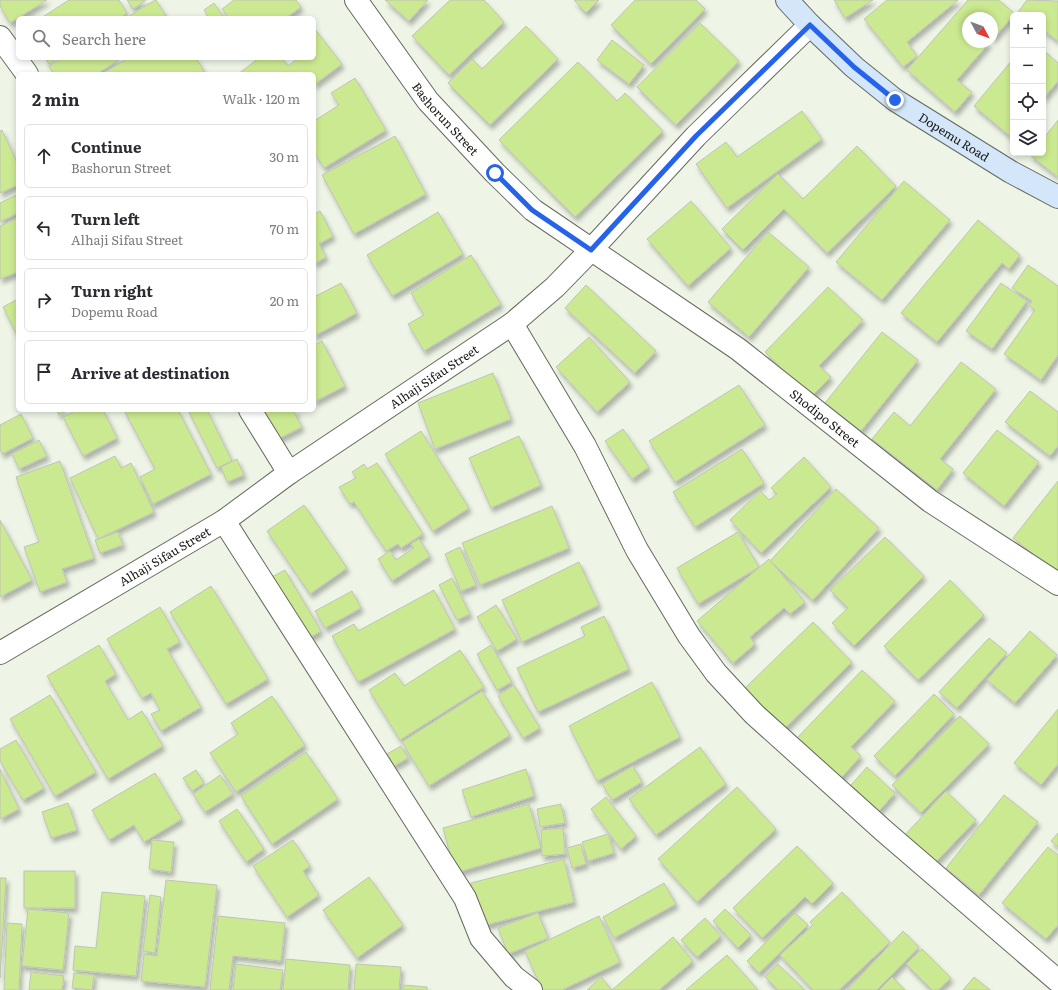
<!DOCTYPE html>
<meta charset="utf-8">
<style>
body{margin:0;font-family:Literata,serif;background:#f7f7f7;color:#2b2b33}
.controls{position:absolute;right:12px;top:12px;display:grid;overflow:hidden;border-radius:6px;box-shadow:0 2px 6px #0003}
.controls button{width:36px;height:36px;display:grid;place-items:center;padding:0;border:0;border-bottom:1px solid #e1e1e2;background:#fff;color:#2b2b33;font:20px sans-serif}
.compass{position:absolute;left:962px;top:12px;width:36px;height:36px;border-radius:50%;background:#fff;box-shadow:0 2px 6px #0003;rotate:131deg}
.stop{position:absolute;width:12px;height:12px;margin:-9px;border:3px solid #2563eb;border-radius:50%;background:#fff}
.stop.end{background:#2563eb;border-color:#fff;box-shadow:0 1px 4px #0008}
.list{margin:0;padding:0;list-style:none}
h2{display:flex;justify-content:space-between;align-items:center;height:52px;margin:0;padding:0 16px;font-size:17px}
h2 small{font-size:13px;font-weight:400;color:#7c7c81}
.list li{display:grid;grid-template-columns:26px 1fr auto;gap:12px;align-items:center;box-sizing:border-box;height:64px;margin:0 8px 8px;padding:0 8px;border:1px solid #e1e1e2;border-radius:6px}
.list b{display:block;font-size:15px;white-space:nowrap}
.list p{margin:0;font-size:13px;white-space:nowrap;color:#7c7c81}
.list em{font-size:13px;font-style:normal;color:#7c7c81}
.icon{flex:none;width:22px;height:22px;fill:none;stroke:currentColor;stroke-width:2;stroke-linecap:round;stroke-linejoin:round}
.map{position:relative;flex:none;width:1058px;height:990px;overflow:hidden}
.search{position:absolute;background:#fff;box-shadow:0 2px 6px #0003;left:16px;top:16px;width:300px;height:44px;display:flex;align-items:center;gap:10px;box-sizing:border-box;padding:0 14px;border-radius:6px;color:#7c7c81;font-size:15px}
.panel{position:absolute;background:#fff;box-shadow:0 2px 6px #0003;left:16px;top:72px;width:300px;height:340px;border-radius:6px}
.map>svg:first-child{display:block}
.building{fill:#cbe990;stroke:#bfc4b6;filter:url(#shadow)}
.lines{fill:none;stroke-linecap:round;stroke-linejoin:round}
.street-casing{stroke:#64695d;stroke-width:24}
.secondary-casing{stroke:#64695d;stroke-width:24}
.street{stroke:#fff;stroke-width:22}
.secondary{stroke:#d3e6fa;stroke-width:22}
.route{stroke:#2563eb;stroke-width:5}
.labels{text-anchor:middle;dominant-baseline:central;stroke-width:3;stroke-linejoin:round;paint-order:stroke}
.street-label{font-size:12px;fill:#171814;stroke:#eef4e6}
</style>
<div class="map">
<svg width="1058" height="990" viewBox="0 0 1058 990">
<defs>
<filter id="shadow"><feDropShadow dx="2.5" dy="4.5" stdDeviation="2" flood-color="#0004"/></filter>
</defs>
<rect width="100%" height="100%" fill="#eef4e6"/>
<g class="building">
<path d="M0,0H47L10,23L0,6Z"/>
<path d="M69,0H119L127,13L120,18H41Z"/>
<path d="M127,0H146L133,9Z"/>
<path d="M156,0L167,18H126L155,0Z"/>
<path d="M234,0H296L301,7L286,18H229L222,9Z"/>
<path d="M385,0H428L409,21Z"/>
<path d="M450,0H484L504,22L449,75L412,36Z"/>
<path d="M574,0H599L586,13Z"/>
<path d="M635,0H696L705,9L651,64L611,25Z"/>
<path d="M834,0H873L845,18Z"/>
<path d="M887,0H958L907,42L917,56L903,67L864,19Z"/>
<path d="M968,0H999L1015,14L992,40V18H968V42H990L957,80L972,92L955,112L907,70Z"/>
<path d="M1027,0L1058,1V41L1043,30V15H1023L1018,12Z"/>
<path d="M214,3L224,18H209L204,10Z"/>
<path d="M700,23L739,61L676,125L637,87Z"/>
<path d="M526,26L558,59L490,125L448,83L472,59L482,69Z"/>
<path d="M314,28L342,64L314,85V74H238L259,58H282L288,66L298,58H314Z"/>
<path d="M612,40L644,65L629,84L597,60Z"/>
<path d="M1043,50L1058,63V81L1043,99Z"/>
<path d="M45,58H58L49,64Z"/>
<path d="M62,58H122L97,74H54L49,66Z"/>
<path d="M128,58H196L204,71L199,74H102Z"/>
<path d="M1013,59V135L1011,137L974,106Z"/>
<path d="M578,62L617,101L625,93L663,131L575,217L499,140Z"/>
<path d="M355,78L386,130L324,168L314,152V121L339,105L331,93Z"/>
<path d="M802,111L822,139L727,208L696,164L726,142L737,157Z"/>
<path d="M1058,120V177L1030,155L1032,153H1043V139Z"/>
<path d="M2,130L18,165V185L0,193V131Z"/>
<path d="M395,136L426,194L354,234L322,175Z"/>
<path d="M857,146L896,186L827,253L784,209L743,250L722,229L778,174L803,199Z"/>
<path d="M904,181L950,220L882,300L836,262Z"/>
<path d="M16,195L18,213L0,222V203Z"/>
<path d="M691,201L731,248L688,286L647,239Z"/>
<path d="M320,211L333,236L319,244L326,257L314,264V214Z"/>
<path d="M438,212L463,254L392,296L367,255Z"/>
<path d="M18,218V272L0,279V226Z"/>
<path d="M978,220L1020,255L1009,269L1002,263L937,342L901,313Z"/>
<path d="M768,232L809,267L749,337L708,302Z"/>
<path d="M471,255L501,304L424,351L408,324L424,315L411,293Z"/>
<path d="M1028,265L1058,286V355L1041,380L1004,354L1035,310L1029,305L1032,301L1012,288Z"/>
<path d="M341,283L357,313L314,336V297Z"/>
<path d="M1001,283L1027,301L992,349L966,331Z"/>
<path d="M586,285L656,351L635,373L565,308Z"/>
<path d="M828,287L863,320L819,366L831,377L811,397L765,352Z"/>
<path d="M18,299V337L3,307Z"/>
<path d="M882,332L918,360L861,431L825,403Z"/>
<path d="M589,337L630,382L597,412L556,367Z"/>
<path d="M322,341L345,386L314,402V345Z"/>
<path d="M961,362L996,389L940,459L953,469L937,490L872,439L894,412L910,426Z"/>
<path d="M493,373L511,419L435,449L418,403Z"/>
<path d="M739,385L765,425L675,482L649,441Z"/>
<path d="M1030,391L1058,412V446L1050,456L1005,422Z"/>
<path d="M57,410H69L59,415Z"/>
<path d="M77,410H103L117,438L83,456L63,417Z"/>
<path d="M124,410H178L211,474L153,504L140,477L155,469Z"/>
<path d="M188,410H207L232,461L217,468Z"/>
<path d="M263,410H299L294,412L302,427L278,439Z"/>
<path d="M21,414L33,438L2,454L0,449V425Z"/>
<path d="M623,429L649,467L632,479L605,441Z"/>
<path d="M997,430L1039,462L1004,506L963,473Z"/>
<path d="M421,431L469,508L433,531L385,454Z"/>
<path d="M519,436L541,485L491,508L469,458Z"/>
<path d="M39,440L47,456L19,469L12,454Z"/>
<path d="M742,449L764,483L695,527L673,492Z"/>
<path d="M115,456L121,468L131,463L154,512L98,539L70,478Z"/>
<path d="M804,457L831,487L761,553L730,520L760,491L769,500L777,494L771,488Z"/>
<path d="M237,459L244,475L227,482L221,467Z"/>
<path d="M60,461L94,558L62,569L67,582L40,592L24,547L39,542L16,477Z"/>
<path d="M377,463L423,534L401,548L398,544L386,551L354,502L350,504L339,487L356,478L352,472L364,464L367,469Z"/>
<path d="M1058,481V574L1013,538Z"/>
<path d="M836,489L879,528L813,600L770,561Z"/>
<path d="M304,505L347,568L310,594L267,531Z"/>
<path d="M552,506L569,548L480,585L462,543Z"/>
<path d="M0,520L32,580L0,597Z"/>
<path d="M118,532L123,545L100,553L95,540Z"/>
<path d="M738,532L759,567L698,604L677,568Z"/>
<path d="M885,537L924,576L854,646L832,623L848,608L830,590Z"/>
<path d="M419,539L430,556L392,581L378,559L390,551L396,560L414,548L411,544Z"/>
<path d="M460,547L476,585L461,591L445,554Z"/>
<path d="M769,559L805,602L790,614L784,608L750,637L755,644L733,663L697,621Z"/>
<path d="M579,562L599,605L522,642L502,600Z"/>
<path d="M285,570L321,631L306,640L270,578Z"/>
<path d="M452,578L470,614L457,620L439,585Z"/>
<path d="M950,580L984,615L918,680L884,646Z"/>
<path d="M211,586L268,679L226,704L170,612Z"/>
<path d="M434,590L455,629L358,682L332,636L354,624L358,631Z"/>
<path d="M352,591L361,608L325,628L315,611Z"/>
<path d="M496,605L517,639L497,651L477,617Z"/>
<path d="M160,607L180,642L167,649L201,707L161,731L151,714L160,710L151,693L142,698L107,639Z"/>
<path d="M604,616L629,669L538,712L517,668L585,636L581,627Z"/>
<path d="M813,622L852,662L784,729L744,689Z"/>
<path d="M1030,631L1057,655L1015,703L987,680Z"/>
<path d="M989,638L1007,653L957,708L939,692Z"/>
<path d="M99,645L116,674L105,681L128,720L142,711L163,746L108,779L47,676Z"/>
<path d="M491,645L512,682L497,690L477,654Z"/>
<path d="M460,650L484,687L400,740L369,690L395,673L404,686Z"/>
<path d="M862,670L895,701L851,747L861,756L840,779L797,738Z"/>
<path d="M652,682L680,737L597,781L569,726Z"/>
<path d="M514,685L540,728L523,738L498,696Z"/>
<path d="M482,691L510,735L429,786L402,742Z"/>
<path d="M934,694L954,714L895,776L874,756Z"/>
<path d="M50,695L96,772L55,796L10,719Z"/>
<path d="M272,696L305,745L236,792L210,753L238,734L231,723Z"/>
<path d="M1058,709V764L1041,785L1014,763Z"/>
<path d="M960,716L989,744L921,813L892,785Z"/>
<path d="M16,740L44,788L23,800L0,761V749Z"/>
<path d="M401,746L408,758L394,766L387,754Z"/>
<path d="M700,747L726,784L656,835L629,799Z"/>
<path d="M306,752L338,799L272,844L241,796Z"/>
<path d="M633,766L642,782L612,800L602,784Z"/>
<path d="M867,767L895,793L879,811L851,785Z"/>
<path d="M0,769L19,809L0,819Z"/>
<path d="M526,769L534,796L471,817L462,790Z"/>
<path d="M196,770L204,783L192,791L183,778Z"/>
<path d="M155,773L182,819L144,842L134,825L109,840L92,810Z"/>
<path d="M220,775L233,794L205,812L193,794Z"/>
<path d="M737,787L776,829L697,902L658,859Z"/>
<path d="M946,791L976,820L932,866L902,838Z"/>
<path d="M1004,795L1038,822L979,895L946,868Z"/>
<path d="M606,797L636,836L621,849L591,809Z"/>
<path d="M68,803L77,830L51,838L42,812Z"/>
<path d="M529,804L541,848L455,873L443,828Z"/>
<path d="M561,804L565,823L540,827L537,809Z"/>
<path d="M237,809L264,849L246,862L219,821Z"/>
<path d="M563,828L565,854L542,856L541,830Z"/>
<path d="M1058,833V847L1051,841Z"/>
<path d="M608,834L614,853L588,861L582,842Z"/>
<path d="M152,840L174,842L171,872L149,869Z"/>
<path d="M293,840L310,866L303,871L319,895L287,917L253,866Z"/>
<path d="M581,844L586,864L572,868L567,848Z"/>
<path d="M797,846L833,883L812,904L805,897L762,938L733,908Z"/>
<path d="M1048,847L1058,855V925L1046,939L1002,903Z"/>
<path d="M564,859L574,902L482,926L471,883Z"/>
<rect x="24" y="871" width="51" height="37"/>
<path d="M369,877L403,925L357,958L323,910Z"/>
<path d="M0,878H6L0,978Z"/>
<path d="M166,880L217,885L205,987L141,981L144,954L157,956Z"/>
<path d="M664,883L676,904L614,938L603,917Z"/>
<path d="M102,892L145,896L136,976L73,970L75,946L96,948Z"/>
<path d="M842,892L890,942L839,990H813L780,955L813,925L810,922Z"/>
<path d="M150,895L161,897L155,953L143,951Z"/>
<path d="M28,909L69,913L63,970L22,966Z"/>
<path d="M725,909L751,935L738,948L713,921Z"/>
<path d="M538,913L548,938L508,954L498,928Z"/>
<path d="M795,913L808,925L759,973L747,961Z"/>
<path d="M218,916L285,923L281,961L233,956L229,990H210Z"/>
<path d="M599,916L620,962L562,990H542L525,951Z"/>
<path d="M705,918L721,936L697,957L681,940Z"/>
<path d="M7,923L22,924L19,990H4Z"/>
<path d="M903,931L919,947L877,990H847Z"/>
<path d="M673,937L693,961L659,990H587L601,977L612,990Z"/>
<path d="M922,949L951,978L938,990H932L906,964Z"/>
<path d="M727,955L758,990H686Z"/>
<path d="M286,959L350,965L348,990H283Z"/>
<path d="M236,964L283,970L280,990H233Z"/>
<path d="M356,964L401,967L399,990H354Z"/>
<path d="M778,964L805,990H778L765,977Z"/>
<path d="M31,972L64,976L62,990H29Z"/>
<path d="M74,973L94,975L92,990L72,988Z"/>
<path d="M892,977L905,990H879Z"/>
<path d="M974,977L990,990H963Z"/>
<path d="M403,985L427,987V990H403Z"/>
</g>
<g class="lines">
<g class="street-casing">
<g id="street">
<path id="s1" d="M356,0L428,101L495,173L533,210L738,349L930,501L1058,584"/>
<path d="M0,37L27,74"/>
<path d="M512,324L585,446L637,550L689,636L716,673L754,714L884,831L1058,981"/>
<path d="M250,410L289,473"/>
<path d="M224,521L465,898L481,938L514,977L531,990"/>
<path id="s2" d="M0,653L224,521L289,473L512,324L555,287L591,250L696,136L810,25"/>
</g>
</g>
<g class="secondary-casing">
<g id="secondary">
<path id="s3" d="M787,0L810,25L854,67L895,100L1011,172L1058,197"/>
</g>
</g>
<use href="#street" class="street"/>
<use href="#secondary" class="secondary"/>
</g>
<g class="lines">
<path class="route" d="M495,173L532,210L591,250L696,136L810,25L854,67L895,100"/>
</g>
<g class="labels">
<g class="street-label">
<text stroke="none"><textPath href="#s1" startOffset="149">Bashorun Street</textPath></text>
<text stroke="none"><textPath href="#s3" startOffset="217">Dopemu Road</textPath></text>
<text stroke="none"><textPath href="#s2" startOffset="515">Alhaji Sifau Street</textPath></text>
<text stroke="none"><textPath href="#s1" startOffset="634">Shodipo Street</textPath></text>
<text stroke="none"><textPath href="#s2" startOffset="191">Alhaji Sifau Street</textPath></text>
</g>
</g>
</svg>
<div class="controls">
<button>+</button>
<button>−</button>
<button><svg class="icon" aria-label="locate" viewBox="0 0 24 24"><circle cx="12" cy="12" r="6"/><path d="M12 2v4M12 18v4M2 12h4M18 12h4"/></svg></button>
<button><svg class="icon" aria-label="layers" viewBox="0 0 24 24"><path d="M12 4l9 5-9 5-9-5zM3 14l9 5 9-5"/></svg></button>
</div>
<svg class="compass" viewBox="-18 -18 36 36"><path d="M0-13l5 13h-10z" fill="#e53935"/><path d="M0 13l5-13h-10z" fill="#7c7c81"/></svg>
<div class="stop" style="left:495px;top:173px"></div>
<div class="stop end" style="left:895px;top:100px"></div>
<div class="search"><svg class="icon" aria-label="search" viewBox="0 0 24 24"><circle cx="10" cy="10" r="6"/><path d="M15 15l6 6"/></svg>Search here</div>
<section class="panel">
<h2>2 min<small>Walk · 120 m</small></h2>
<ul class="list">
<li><svg class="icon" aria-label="ahead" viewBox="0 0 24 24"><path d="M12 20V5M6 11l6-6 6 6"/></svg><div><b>Continue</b><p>Bashorun Street</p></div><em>30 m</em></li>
<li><svg class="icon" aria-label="left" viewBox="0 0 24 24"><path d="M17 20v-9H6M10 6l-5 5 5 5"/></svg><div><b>Turn left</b><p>Alhaji Sifau Street</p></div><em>70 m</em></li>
<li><svg class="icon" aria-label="right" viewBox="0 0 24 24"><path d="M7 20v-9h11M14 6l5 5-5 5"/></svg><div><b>Turn right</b><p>Dopemu Road</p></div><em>20 m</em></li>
<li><svg class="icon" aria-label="arrive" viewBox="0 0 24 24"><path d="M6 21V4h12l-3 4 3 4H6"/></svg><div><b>Arrive at destination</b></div></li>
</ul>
</section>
</div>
